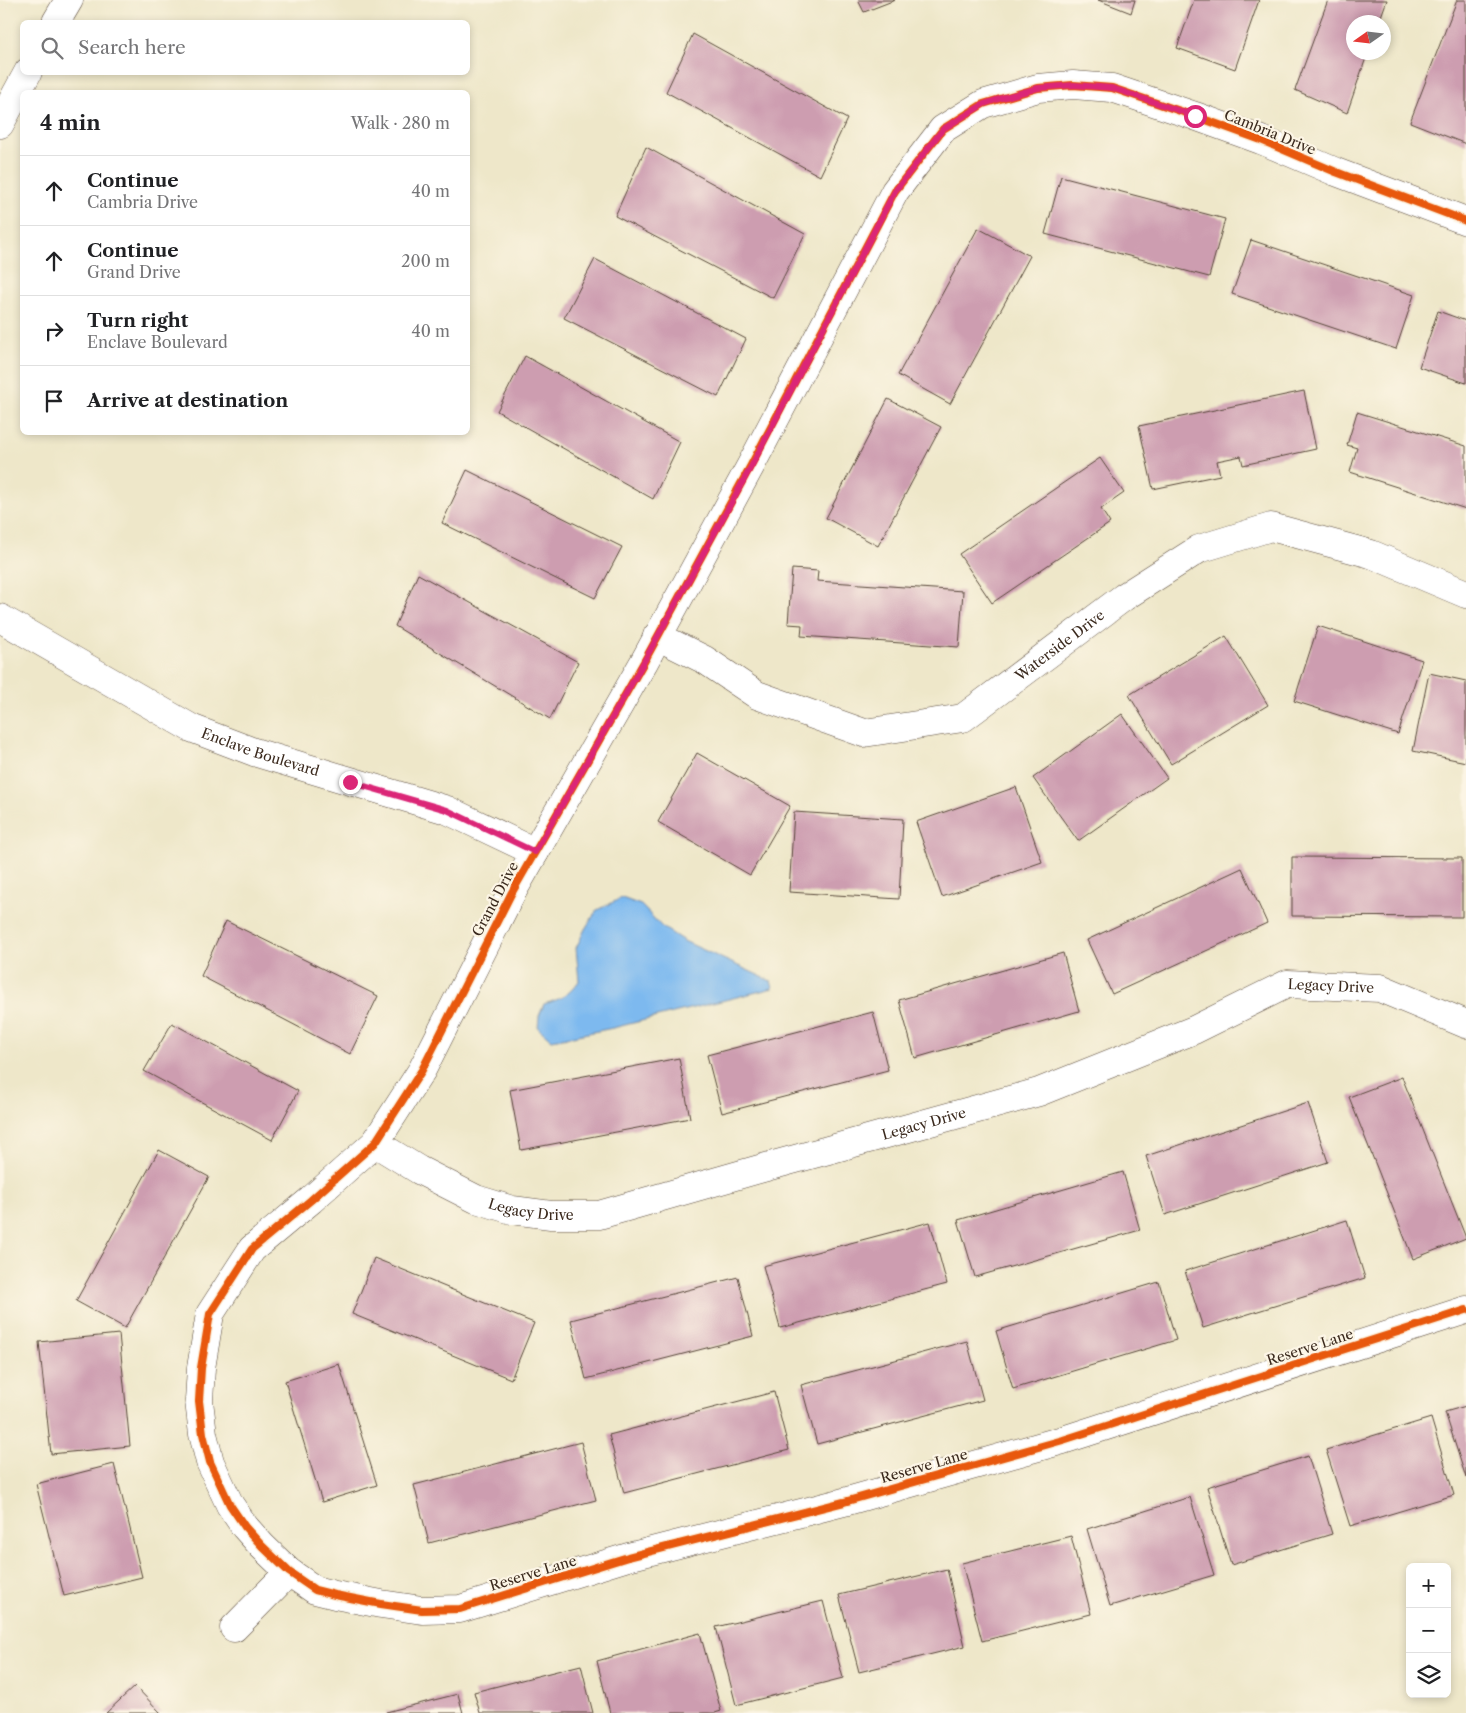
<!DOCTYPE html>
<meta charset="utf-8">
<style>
body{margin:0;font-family:"Libre Caslon Text",serif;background:#f2f2f2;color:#202124}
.controls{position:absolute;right:15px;bottom:15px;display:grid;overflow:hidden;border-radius:8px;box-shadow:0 2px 8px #0003}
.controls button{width:45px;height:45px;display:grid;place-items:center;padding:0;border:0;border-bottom:1px solid #e0e0e0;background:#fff;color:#202124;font:25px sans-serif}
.compass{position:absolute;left:1346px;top:15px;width:45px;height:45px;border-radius:50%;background:#fff;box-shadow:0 2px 8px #0003;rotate:256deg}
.stop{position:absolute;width:15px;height:15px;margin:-11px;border:4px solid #db2777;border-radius:50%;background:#fff}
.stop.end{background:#db2777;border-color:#fff;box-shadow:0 1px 5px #0008}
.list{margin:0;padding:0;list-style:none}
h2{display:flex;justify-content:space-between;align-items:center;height:65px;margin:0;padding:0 20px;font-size:21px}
h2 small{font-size:16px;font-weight:400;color:#757577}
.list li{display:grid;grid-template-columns:32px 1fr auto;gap:15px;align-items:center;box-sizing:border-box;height:70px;padding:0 20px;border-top:1px solid #e0e0e0}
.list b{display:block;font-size:19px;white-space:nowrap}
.list p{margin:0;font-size:16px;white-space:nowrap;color:#757577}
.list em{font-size:16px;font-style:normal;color:#757577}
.icon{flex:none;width:28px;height:28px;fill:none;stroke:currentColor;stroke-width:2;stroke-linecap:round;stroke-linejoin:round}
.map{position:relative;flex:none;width:1466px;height:1713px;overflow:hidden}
.search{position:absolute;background:#fff;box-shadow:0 2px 8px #0003;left:20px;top:20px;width:450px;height:55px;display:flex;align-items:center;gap:12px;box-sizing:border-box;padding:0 18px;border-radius:8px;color:#757577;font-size:19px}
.panel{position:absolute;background:#fff;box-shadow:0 2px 8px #0003;left:20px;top:90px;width:450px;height:345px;border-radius:8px}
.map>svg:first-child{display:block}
.water{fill:#7db9ef;stroke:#5c7286}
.building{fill:#cd9db0}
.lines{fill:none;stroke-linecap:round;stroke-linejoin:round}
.minor-casing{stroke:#564638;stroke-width:29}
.minor{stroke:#fff;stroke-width:28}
.cycleway-casing{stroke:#fcf5e5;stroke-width:11}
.cycleway{stroke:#e8590c;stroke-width:8}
.route{stroke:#db2777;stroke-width:6}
.labels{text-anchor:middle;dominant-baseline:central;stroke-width:4.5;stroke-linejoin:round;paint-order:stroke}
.street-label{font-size:14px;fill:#3b2a1e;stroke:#fcf5e5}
</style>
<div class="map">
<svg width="1466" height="1713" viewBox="0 0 1466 1713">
<rect width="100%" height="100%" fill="#fcf5e5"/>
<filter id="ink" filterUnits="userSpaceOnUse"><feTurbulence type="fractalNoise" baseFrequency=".02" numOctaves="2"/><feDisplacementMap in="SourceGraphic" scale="10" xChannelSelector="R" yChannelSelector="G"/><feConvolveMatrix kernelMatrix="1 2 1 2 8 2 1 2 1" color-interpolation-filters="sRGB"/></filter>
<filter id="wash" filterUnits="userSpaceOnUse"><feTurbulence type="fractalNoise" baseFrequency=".0096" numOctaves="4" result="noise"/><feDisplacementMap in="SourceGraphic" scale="20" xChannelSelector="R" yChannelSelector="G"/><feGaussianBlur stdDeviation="1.12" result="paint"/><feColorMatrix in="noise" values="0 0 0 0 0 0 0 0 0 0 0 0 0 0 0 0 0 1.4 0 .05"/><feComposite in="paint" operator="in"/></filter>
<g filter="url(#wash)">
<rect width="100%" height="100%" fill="#eee7c9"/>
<path class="water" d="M622,898L641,905L662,927L684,941L771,981L773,988L613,1028L552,1040L538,1028L539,1016L544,1004C561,999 569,995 579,981L576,948L585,929L597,910Z"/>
<g id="blocks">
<g class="building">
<path d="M858,0H895L864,12Z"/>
<path d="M1098,0H1135L1131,13Z"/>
<path d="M1194,0H1259L1235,69L1177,48Z"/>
<path d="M1328,0H1387L1379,22H1354V52H1368L1347,113L1295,90Z"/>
<path d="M1457,0H1466V144L1410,122Z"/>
<path d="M693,34L847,119L820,176L666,92Z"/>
<path d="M646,147L805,234L773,298L615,216Z"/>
<path d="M1061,176L1225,219L1209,277L1045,234Z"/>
<path d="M978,228L1030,256L950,404L898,375Z"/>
<path d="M1251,240L1414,295L1396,349L1232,294Z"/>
<path d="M595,259L746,339L718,397L564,318Z"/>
<path d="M1438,311L1466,321V383L1419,367Z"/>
<path d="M525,356L680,442L653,499L497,411Z"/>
<path d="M1304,391L1316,449L1243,465L1241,456L1217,461L1220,475L1153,489L1139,426Z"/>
<path d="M888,399L941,427L878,546L826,518Z"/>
<path d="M1357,412L1466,446V509L1350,472L1357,448L1347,445Z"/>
<path d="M1100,458L1124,493L1101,509L1110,523L992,603L959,554Z"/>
<path d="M467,470L622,547L595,598L442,523Z"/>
<path d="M792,569L818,571L817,581L963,591L959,647L801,636L802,625L788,624Z"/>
<path d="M418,574L578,662L550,719L395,626Z"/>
<path d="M1318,626L1422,660L1398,734L1294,701Z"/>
<path d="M1226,636L1268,705L1171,764L1129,695Z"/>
<path d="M1429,673L1466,681V762L1413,751Z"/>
<path d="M1122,714L1167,778L1078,841L1033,778Z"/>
<path d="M697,753L790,806L750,875L658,822Z"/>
<path d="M1016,787L1042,862L942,897L916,822Z"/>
<path d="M794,812L903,819L899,899L789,892Z"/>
<path d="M1292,857L1462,858V917L1292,916Z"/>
<path d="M1242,868L1267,923L1112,994L1087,940Z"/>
<path d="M226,921L378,996L350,1054L201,976Z"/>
<path d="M1063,953L1079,1011L915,1058L899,1000Z"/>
<path d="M873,1012L888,1070L722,1113L707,1055Z"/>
<path d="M172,1023L298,1091L272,1140L144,1071Z"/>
<path d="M679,1058L690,1118L521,1150L510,1090Z"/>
<path d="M1402,1077L1466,1238L1413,1259L1349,1097Z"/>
<path d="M1308,1103L1328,1162L1165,1215L1146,1156Z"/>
<path d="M159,1150L209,1177L125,1328L76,1301Z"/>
<path d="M1123,1172L1140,1230L975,1277L958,1220Z"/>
<path d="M1347,1220L1365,1278L1203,1328L1185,1271Z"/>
<path d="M930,1222L947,1284L780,1328L763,1266Z"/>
<path d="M374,1258L534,1323L511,1379L352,1314Z"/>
<path d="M738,1277L753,1336L586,1379L571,1320Z"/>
<path d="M1159,1282L1176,1340L1013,1389L996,1331Z"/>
<path d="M119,1334L130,1446L51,1454L39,1342Z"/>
<path d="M967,1341L983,1400L817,1444L801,1385Z"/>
<path d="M339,1364L377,1485L322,1502L285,1381Z"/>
<path d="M774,1392L789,1450L624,1493L609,1435Z"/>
<path d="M1466,1406V1478L1445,1412Z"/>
<path d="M1431,1418L1454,1495L1350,1526L1326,1450Z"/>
<path d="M581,1442L596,1500L429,1543L414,1485Z"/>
<path d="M1308,1456L1332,1534L1231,1565L1207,1487Z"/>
<path d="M114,1464L142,1577L64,1596L36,1484Z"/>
<path d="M1190,1497L1214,1575L1110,1606L1087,1529Z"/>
<path d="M1071,1536L1091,1614L982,1641L962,1563Z"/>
<path d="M947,1569L965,1646L859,1672L839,1595Z"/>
<path d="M823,1601L843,1678L736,1705L716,1627Z"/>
<path d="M700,1633L721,1711L715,1713H610L597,1661Z"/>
<path d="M581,1665L593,1713H480L474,1692Z"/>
<path d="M135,1686L161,1713H106Z"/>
<path d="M458,1694L463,1713H386V1712Z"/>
</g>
</g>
</g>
<g filter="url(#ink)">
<use href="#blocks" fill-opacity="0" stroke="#564638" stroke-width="1"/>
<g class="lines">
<g class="minor-casing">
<g id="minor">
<path d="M56,22L69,0"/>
<path d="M0,124L28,72"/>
<path d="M1466,221L1336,172L1261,140L1195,116L1112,88L1073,85L1038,88L983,104L943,129L895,191L751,465L644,662L511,894L422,1070L375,1143L311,1200L252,1249L210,1314L201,1368L199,1401L203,1434L210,1462L230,1505L245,1527L262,1546L289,1572L315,1590L335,1595L381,1604L422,1610L460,1609L628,1557L844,1502L1063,1440L1466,1310"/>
<path id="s1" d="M0,618L191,728L254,752L447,810L535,852"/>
<path id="s2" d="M657,636L705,660L757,695L864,733L963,718L1124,597L1199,549L1271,527L1371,554L1466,594"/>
<path id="s3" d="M375,1143L419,1170L476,1199L512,1210L551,1215H599L770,1166L1039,1092L1194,1030L1287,984L1380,988L1466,1024"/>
<path d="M234,1628L289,1572"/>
</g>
</g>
<use href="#minor" class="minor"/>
<g class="cycleway-casing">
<path id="cycleway" d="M1466,221L1336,172L1261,140L1195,116L1112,88L1073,85L1038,88L983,104L943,129L895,191L751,465L644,662L511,894L422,1070L375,1143L311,1200L252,1249L210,1314L201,1368L199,1401L203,1434L210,1462L230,1505L245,1527L262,1546L289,1572L315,1590L335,1595L381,1604L422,1610L460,1609L628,1557L844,1502L1063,1440L1466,1310"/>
</g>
<use href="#cycleway" class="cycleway"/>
</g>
</g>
<g class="lines" filter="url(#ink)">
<path class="route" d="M350,782L447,810L535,852L636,676L752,465L895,191L943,129L984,104L1002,98L1038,88L1074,85L1112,88L1195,116"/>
</g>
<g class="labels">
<g class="street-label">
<text transform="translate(1270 132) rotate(22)">Cambria Drive</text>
<text stroke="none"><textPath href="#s2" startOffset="451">Waterside Drive</textPath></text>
<text stroke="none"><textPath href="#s1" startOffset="294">Enclave Boulevard</textPath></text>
<text transform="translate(495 899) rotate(-62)">Grand Drive</text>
<text stroke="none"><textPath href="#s3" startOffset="1012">Legacy Drive</textPath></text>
<text stroke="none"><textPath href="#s3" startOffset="578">Legacy Drive</textPath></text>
<text stroke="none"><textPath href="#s3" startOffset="172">Legacy Drive</textPath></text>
<text transform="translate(1310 1347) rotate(-18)">Reserve Lane</text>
<text transform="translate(924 1466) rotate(-16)">Reserve Lane</text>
<text transform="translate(533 1573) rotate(-17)">Reserve Lane</text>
</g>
</g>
</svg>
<div class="controls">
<button>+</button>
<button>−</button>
<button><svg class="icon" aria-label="layers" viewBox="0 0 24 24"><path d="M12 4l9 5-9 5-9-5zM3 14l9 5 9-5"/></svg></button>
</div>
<svg class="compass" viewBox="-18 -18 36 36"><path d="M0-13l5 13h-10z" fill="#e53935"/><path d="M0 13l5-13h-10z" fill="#757577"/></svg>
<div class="stop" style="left:1195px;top:116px"></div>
<div class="stop end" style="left:350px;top:782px"></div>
<div class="search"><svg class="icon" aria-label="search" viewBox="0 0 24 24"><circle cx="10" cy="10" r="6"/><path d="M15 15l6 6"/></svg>Search here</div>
<section class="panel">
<h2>4 min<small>Walk · 280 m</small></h2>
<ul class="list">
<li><svg class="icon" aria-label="ahead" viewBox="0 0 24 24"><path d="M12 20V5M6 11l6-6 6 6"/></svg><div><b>Continue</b><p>Cambria Drive</p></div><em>40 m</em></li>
<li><svg class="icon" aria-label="ahead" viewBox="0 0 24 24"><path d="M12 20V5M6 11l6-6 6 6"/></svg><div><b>Continue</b><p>Grand Drive</p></div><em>200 m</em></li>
<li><svg class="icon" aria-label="right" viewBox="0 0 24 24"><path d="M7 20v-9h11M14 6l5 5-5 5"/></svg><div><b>Turn right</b><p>Enclave Boulevard</p></div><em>40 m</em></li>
<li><svg class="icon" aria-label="arrive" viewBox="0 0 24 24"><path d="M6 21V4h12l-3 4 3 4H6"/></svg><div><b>Arrive at destination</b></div></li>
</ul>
</section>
</div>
